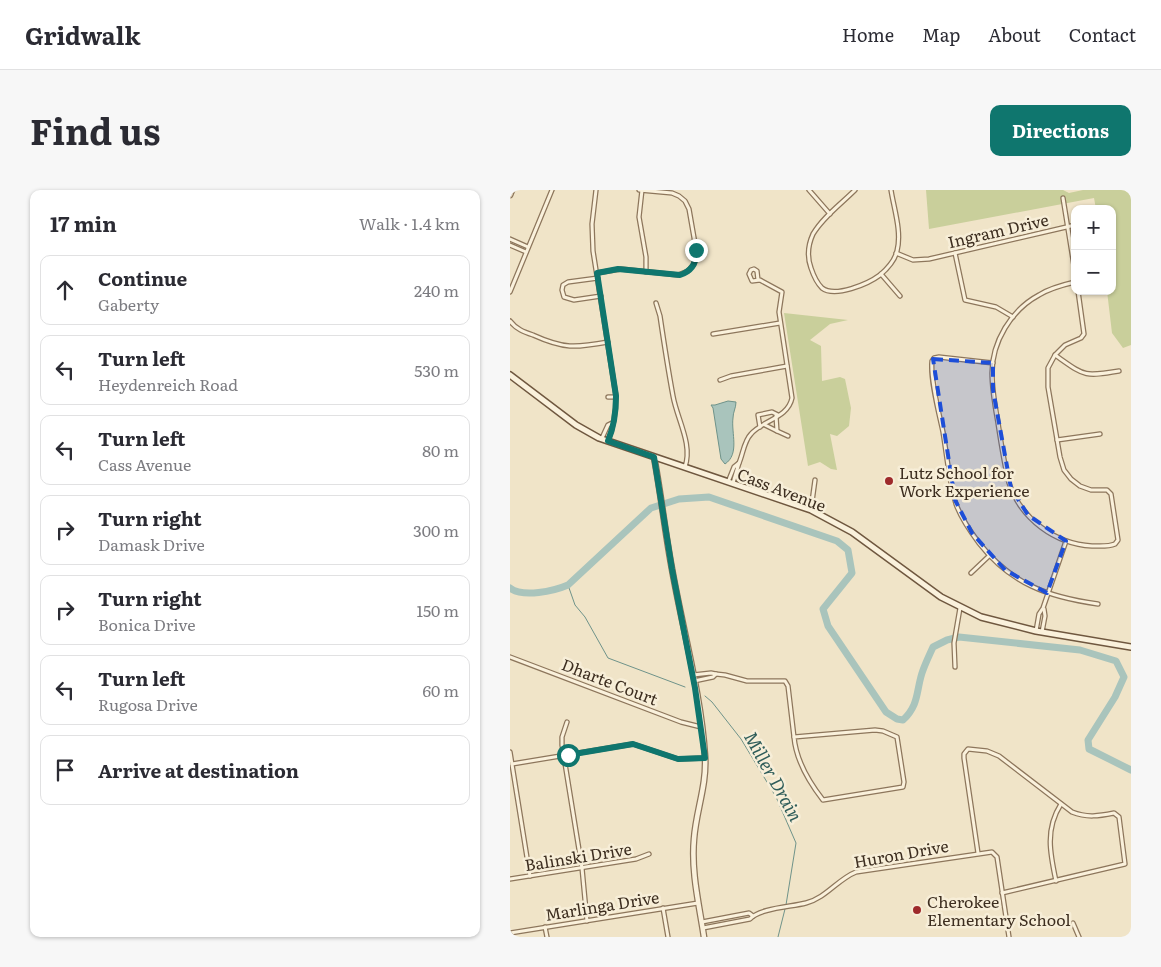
<!DOCTYPE html>
<meta charset="utf-8">
<style>
body{margin:0;font-family:Literata,serif;background:#f7f7f7;color:#2b2b33}
.controls{position:absolute;right:15px;top:15px;display:grid;overflow:hidden;border-radius:10px;box-shadow:0 1px 4px #0004}
.controls button{width:45px;height:45px;display:grid;place-items:center;padding:0;border:0;border-bottom:1px solid #e1e1e2;background:#fff;color:#2b2b33;font:25px sans-serif}
.stop{position:absolute;width:15px;height:15px;margin:-11px;border:4px solid #0f766e;border-radius:50%;background:#fff}
.stop.end{background:#0f766e;border-color:#fff;box-shadow:0 1px 5px #0008}
.list{margin:0;padding:0;list-style:none}
h2{display:flex;justify-content:space-between;align-items:center;height:65px;margin:0;padding:0 20px;font-size:21px}
h2 small{font-size:16px;font-weight:400;color:#7c7c81}
.list li{display:grid;grid-template-columns:32px 1fr auto;gap:15px;align-items:center;box-sizing:border-box;height:70px;margin:0 10px 10px;padding:0 10px;border:1px solid #e1e1e2;border-radius:10px}
.list b{display:block;font-size:19px;white-space:nowrap}
.list p{margin:0;font-size:16px;white-space:nowrap;color:#7c7c81}
.list em{font-size:16px;font-style:normal;color:#7c7c81}
.icon{flex:none;width:28px;height:28px;fill:none;stroke:currentColor;stroke-width:2;stroke-linecap:round;stroke-linejoin:round}
.map{position:relative;flex:none;width:621px;height:747px;overflow:hidden;border-radius:10px}
header{display:flex;align-items:center;gap:30px;box-sizing:border-box;height:70px;padding:0 25px;background:#fff;border-bottom:1px solid #e1e1e2}
header strong{font-size:24px}
nav{display:flex;gap:28px;margin-inline-start:auto;font-size:18px}
.intro{display:flex;align-items:center;justify-content:space-between;box-sizing:border-box;height:120px;padding:0 30px}
h1{margin:0;font-size:35px}
.button{padding:12px 22px;border-radius:10px;background:#0f766e;color:#fff;font-size:18px;font-weight:700}
main{display:flex;gap:30px;padding:0 30px}
aside{flex:1;background:#fff;border-radius:10px;box-shadow:0 1px 4px #0004}
.map>svg:first-child{display:block}
.green{fill:#c9cf9b}
.water{fill:#a9c4bc;stroke:#6f938a}
.lines{fill:none;stroke-linecap:round;stroke-linejoin:round}
.stream{stroke:#6f938a;stroke-width:1}
.river{stroke:#a9c4bc;stroke-width:7}
.minor-casing{stroke:#8d765c;stroke-width:5.5}
.tertiary-casing{stroke:#8d765c;stroke-width:7}
.secondary-casing{stroke:#6f573f;stroke-width:8}
.minor{stroke:#faf1dc;stroke-width:3}
.tertiary{stroke:#faf1dc;stroke-width:4.5}
.secondary{stroke:#faf1dc;stroke-width:5}
.route{stroke:#0f766e;stroke-width:6}
.marked{fill:#1d4ed8;fill-opacity:0.2;stroke:#1d4ed8;stroke-width:4;stroke-dasharray:10 6;stroke-linejoin:round}
.poi-dot{fill:#9e2a2b;stroke:#f7eed8;stroke-width:2}
.labels{text-anchor:middle;dominant-baseline:central;stroke-width:5;stroke-linejoin:round;paint-order:stroke}
.street-label{font-size:16px;fill:#3d2e20;stroke:#f7eed8}
.poi-label{font-size:16px;fill:#3d2e20;stroke:#f7eed8;text-anchor:start}
.water-label{font-size:18px;font-style:italic;fill:#2f5d5a;stroke:#f7eed8}
</style>
<header>
<strong>Gridwalk</strong>
<nav><a>Home</a><a>Map</a><a>About</a><a>Contact</a></nav>
</header>
<div class="intro"><h1>Find us</h1><a class="button">Directions</a></div>
<main>
<aside>
<h2>17 min<small>Walk · 1.4 km</small></h2>
<ul class="list">
<li><svg class="icon" aria-label="ahead" viewBox="0 0 24 24"><path d="M12 20V5M6 11l6-6 6 6"/></svg><div><b>Continue</b><p>Gaberty</p></div><em>240 m</em></li>
<li><svg class="icon" aria-label="left" viewBox="0 0 24 24"><path d="M17 20v-9H6M10 6l-5 5 5 5"/></svg><div><b>Turn left</b><p>Heydenreich Road</p></div><em>530 m</em></li>
<li><svg class="icon" aria-label="left" viewBox="0 0 24 24"><path d="M17 20v-9H6M10 6l-5 5 5 5"/></svg><div><b>Turn left</b><p>Cass Avenue</p></div><em>80 m</em></li>
<li><svg class="icon" aria-label="right" viewBox="0 0 24 24"><path d="M7 20v-9h11M14 6l5 5-5 5"/></svg><div><b>Turn right</b><p>Damask Drive</p></div><em>300 m</em></li>
<li><svg class="icon" aria-label="right" viewBox="0 0 24 24"><path d="M7 20v-9h11M14 6l5 5-5 5"/></svg><div><b>Turn right</b><p>Bonica Drive</p></div><em>150 m</em></li>
<li><svg class="icon" aria-label="left" viewBox="0 0 24 24"><path d="M17 20v-9H6M10 6l-5 5 5 5"/></svg><div><b>Turn left</b><p>Rugosa Drive</p></div><em>60 m</em></li>
<li><svg class="icon" aria-label="arrive" viewBox="0 0 24 24"><path d="M6 21V4h12l-3 4 3 4H6"/></svg><div><b>Arrive at destination</b></div></li>
</ul>
</aside>
<div class="map">
<svg width="621" height="747" viewBox="0 0 621 747">
<rect width="100%" height="100%" fill="#f0e4c8"/>
<g class="green">
<path d="M416,0H553L559,3L573,0H621V155L613,158L602,143L597,101H602V19H586L584,8L419,39Z"/>
<path d="M274,123L338,130L320,134L300,150L311,156L312,191L330,187L335,189L341,218L339,236L327,246L320,244L327,280L321,279L310,272L298,276Z"/>
</g>
<path class="water" d="M218,211L226,212C226,218 223,222 223,228C221,243 230,264 215,274L211,269L203,218L201,215H205Z"/>
<g class="lines">
<g class="stream">
<path d="M58,395L65,415L75,427L98,468L175,497"/>
<path d="M195,506L202,512L231,549L266,607L286,653L276,715"/>
<path d="M268,747L275,719"/>
</g>
<path class="river" d="M0,398C13,408 44,401 58,395L141,318L169,309L199,307L327,351L338,360L342,383L313,419L318,436L376,522L387,529L393,530C409,515 406,502 412,483C415,474 419,466 423,457L437,450L449,447L570,460L606,471L614,487L605,507L578,550L579,559L621,580"/>
<g class="minor-casing">
<g id="minor">
<path d="M86,0L82,34L83,61L106,206C106,222 104,236 98,251"/>
<path d="M132,0L129,27L136,67V82"/>
<path d="M299,0L320,24"/>
<path d="M345,0C331,14 313,27 303,44C298,55 297,67 301,78C303,84 307,93 312,98C325,108 358,94 370,85C377,79 385,70 387,61C392,42 384,19 381,0"/>
<path d="M553,8L565,82"/>
<path d="M0,49L18,57"/>
<path d="M0,55L16,62"/>
<path d="M386,63L403,70L419,69L565,35"/>
<path d="M445,63L455,110L486,117L503,127"/>
<path d="M87,83L111,79L168,85L178,81L184,74L186,59L179,19L175,11L169,6L162,3L129,0"/>
<path d="M371,84L390,106"/>
<path d="M88,88L58,92L53,95L52,100L54,107L64,110L91,106"/>
<path d="M565,92C552,95 540,98 529,105C501,120 482,152 482,183C482,200 485,216 488,233C491,253 494,273 499,293C511,329 545,354 582,356C590,356 598,357 605,354L608,350L601,304L597,300H581L570,296L561,289L554,280L550,267L538,197V178L545,165L555,155L571,148L574,144L568,101"/>
<path d="M0,102L42,0"/>
<path d="M146,113L150,126C154,153 158,179 163,206C167,229 183,254 175,277"/>
<path d="M0,131C6,139 14,142 23,145C54,159 65,158 98,152"/>
<path d="M203,144L270,133"/>
<path d="M545,165C575,186 573,187 609,181"/>
<path d="M483,173L429,167L424,168L422,171C420,189 429,223 433,242C437,266 439,291 446,314C451,328 460,341 469,353C501,394 538,407 588,414"/>
<path d="M210,190L221,186L277,176"/>
<path d="M98,207H106"/>
<path d="M255,235L267,241L266,226"/>
<path d="M250,237L248,225L262,222L268,225"/>
<path d="M267,241L278,246"/>
<path d="M92,248L98,235L102,233"/>
<path d="M547,250L590,244"/>
<path d="M229,273C233,264 234,251 241,244C253,230 278,228 282,208L269,122L272,102L250,90L242,91L239,84L241,80L244,79L247,81L248,90"/>
<path d="M218,292L224,277L229,273L223,293"/>
<path d="M301,319L305,290"/>
<path d="M461,383L479,366"/>
<path d="M526,441L529,424L533,418L556,351"/>
<path d="M532,442L535,426L534,419"/>
<path d="M0,467L171,532L191,537"/>
<path d="M445,477L444,453L450,418"/>
<path d="M206,484L215,485L237,491H275L278,496L284,547"/>
<path d="M183,485L201,483L206,484L203,487L184,491"/>
<path d="M57,532L52,547V555L72,678L77,731"/>
<path d="M365,540L373,541L387,547L394,592L393,597L313,610C299,592 286,570 284,547Z"/>
<path d="M0,562L20,686"/>
<path d="M2,574L123,554L168,569L195,568"/>
<path d="M468,663L454,568V564L458,559L477,561L489,566L562,622C577,628 589,626 604,623L609,627L615,674L492,703"/>
<path d="M0,689L126,669L139,664"/>
<path d="M546,691C540,663 535,639 551,614"/>
<path d="M153,718L158,747"/>
<path d="M192,732L239,723L243,726"/>
<path d="M563,733L569,747"/>
<path d="M35,737L37,747"/>
<path d="M193,738L240,729C250,718 281,717 296,713C316,708 328,689 346,682L482,662L487,667L499,747"/>
<path d="M0,743L188,713"/>
</g>
</g>
<g class="tertiary-casing">
<g id="tertiary">
<path d="M0,5L2,0"/>
<path d="M144,267C151,304 155,342 162,379C173,441 191,504 195,566C197,595 186,621 184,649C181,682 189,714 194,747"/>
</g>
</g>
<g class="secondary-casing">
<path id="secondary" d="M0,185L66,235L89,248L301,320L342,342L431,407L471,427L526,441L621,457"/>
</g>
<use href="#minor" class="minor"/>
<use href="#tertiary" class="tertiary"/>
<use href="#secondary" class="secondary"/>
</g>
<g class="lines">
<path class="route" d="M58,565L123,554L168,569L195,568L185,498L162,379L144,267L98,251C104,237 106,222 106,206L87,83L108,79L170,85C182,81 187,72 186,60"/>
</g>
<path class="marked" d="M423,169L483,173V200L501,298L518,325L556,351L537,403L495,380L462,343L445,310Z"/>
<g class="poi-dot">
<circle cx="379" cy="291" r="5"/>
<circle cx="407" cy="720" r="5"/>
</g>
<g class="labels">
<g class="street-label">
<text transform="translate(488 40) rotate(-13)">Ingram Drive</text>
<text transform="translate(272 299) rotate(21)">Cass Avenue</text>
<text transform="translate(100 491) rotate(21)">Dharte Court</text>
<text transform="translate(391 663) rotate(-10)">Huron Drive</text>
<text transform="translate(68 666) rotate(-9)">Balinski Drive</text>
<text transform="translate(92 715) rotate(-9)">Marlinga Drive</text>
</g>
<g class="poi-label">
<text x="389" y="282">Lutz School for<tspan x="389" dy="18">Work Experience</tspan></text>
<text x="417" y="711">Cherokee<tspan x="417" dy="18">Elementary School</tspan></text>
</g>
<g class="water-label">
<text transform="translate(264 586) rotate(61)">Miller Drain</text>
</g>
</g>
</svg>
<div class="controls">
<button>+</button>
<button>−</button>
</div>
<div class="stop" style="left:58px;top:565px"></div>
<div class="stop end" style="left:186px;top:60px"></div>
</div>
</main>
